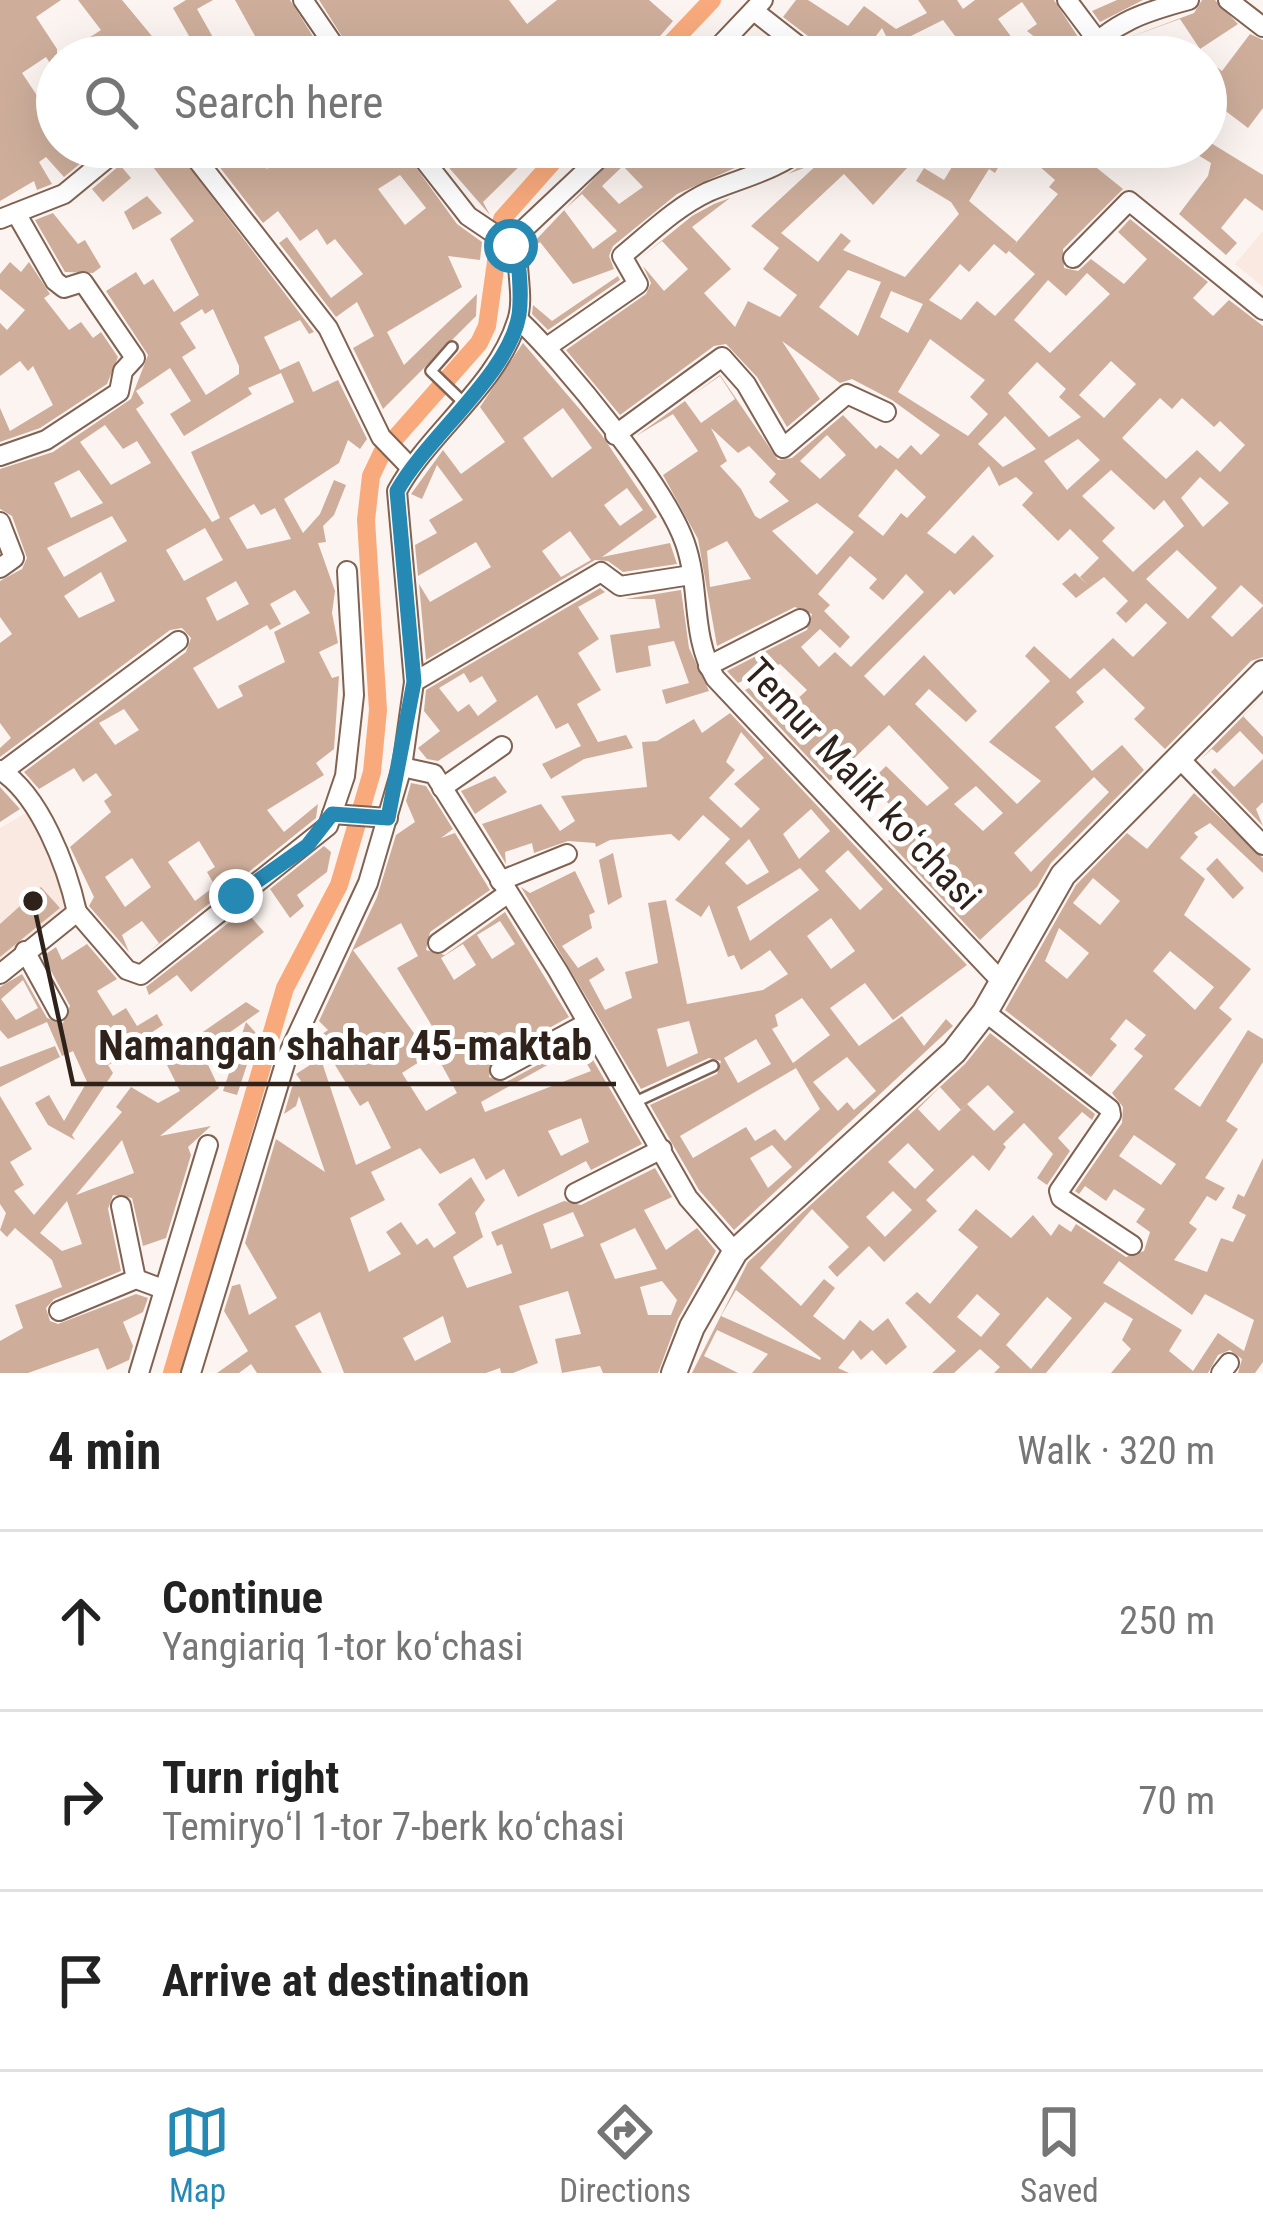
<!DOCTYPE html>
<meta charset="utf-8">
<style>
body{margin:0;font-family:"Roboto Condensed",sans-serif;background:#f2f2f2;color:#222}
.stop{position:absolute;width:36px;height:36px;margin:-27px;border:9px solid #2689b3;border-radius:50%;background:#fff}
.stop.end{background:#2689b3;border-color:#fff;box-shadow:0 3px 12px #0008}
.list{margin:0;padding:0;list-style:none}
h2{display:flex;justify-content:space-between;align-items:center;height:156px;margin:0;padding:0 48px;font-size:51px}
h2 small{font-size:39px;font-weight:400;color:#767676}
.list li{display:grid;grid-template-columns:78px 1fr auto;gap:36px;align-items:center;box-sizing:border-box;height:180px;padding:0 48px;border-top:3px solid #e0e0e0}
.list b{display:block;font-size:45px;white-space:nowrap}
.list p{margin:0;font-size:39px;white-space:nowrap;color:#767676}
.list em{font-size:39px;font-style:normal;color:#767676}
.icon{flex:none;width:66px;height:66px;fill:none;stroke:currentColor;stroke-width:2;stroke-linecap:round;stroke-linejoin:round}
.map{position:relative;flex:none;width:1263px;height:1373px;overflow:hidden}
.search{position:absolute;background:#fff;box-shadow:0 12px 48px #0002;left:36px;right:36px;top:36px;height:132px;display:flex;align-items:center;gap:30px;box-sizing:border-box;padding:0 42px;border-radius:66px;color:#767676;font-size:45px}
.sheet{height:696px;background:#fff}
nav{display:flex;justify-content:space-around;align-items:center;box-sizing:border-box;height:168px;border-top:3px solid #e0e0e0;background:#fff;font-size:33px;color:#767676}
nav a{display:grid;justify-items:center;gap:6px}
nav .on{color:#2689b3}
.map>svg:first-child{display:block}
.built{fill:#fae9e0}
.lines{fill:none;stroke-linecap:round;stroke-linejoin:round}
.canal{stroke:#f8aa7c;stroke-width:18}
.building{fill:#ceae9b;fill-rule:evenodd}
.service-casing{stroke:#806252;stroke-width:14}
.minor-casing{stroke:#806252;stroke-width:22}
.tertiary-casing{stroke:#806252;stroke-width:28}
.service{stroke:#fff;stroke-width:9}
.minor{stroke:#fff;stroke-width:18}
.tertiary{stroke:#fff;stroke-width:24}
.route{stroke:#2689b3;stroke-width:15}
.labels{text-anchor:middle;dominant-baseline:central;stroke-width:10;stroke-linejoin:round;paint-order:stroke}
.street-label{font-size:39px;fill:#2e221b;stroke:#fff}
.leader{fill:none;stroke:#2e221b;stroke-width:4.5}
.callout-dot{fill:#2e221b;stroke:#fff;stroke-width:4.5}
.callout-label{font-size:42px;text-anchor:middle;font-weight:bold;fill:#2e221b;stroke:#fff;stroke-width:10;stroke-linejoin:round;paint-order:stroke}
</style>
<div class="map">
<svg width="1263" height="1373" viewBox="0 0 1263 1373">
<rect width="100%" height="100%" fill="#fbf4f0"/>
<g class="built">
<path d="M1263,231V287L1235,264Z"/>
<path d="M26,813L66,888L64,914L0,968V828Z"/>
</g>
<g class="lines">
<g class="canal">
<path d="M658,57L712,0"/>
<path d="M172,1373L285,988L339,885L372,772L378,710L366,520L371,476L382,453L479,343L487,326L502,219L566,147"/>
</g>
</g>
<g class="building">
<path d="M0,0H61L36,17L57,49V74L46,57L22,73L38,97L57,84V147H100L64,177L46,157L39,162L52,184L37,190L34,181L0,201Z"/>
<path d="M78,0H122L156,41L146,49L152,57H131L125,49L112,57H60L101,30Z"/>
<path d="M186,0H213L197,9L223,55L255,36L235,0H290L326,57H201L173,8Z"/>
<path d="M319,0H509L527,24L557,0H649L673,21L642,57H624L602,38L585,57H533L524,45L508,57H355Z"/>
<path d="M796,0H808L848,26L864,6L896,29L927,13L918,0H957L963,9L975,0H1054L1080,40L1070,57H1060L1027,31L1037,24L1022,2L998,19L1021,50L1012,57H998L985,39L962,57H941L958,40L943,20L891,46L882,28L866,49L860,44L850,57H826L821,46L783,17Z"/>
<path d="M1117,0H1143L1100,22L1092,11Z"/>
<path d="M1202,0H1215L1238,24L1200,49L1180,19L1122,40L1194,13Z"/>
<path d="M1250,34L1263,40V108L1248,128L1206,96V59L1222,71Z"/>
<path d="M1122,40L1143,57H1101Z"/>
<path d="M1206,140L1263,175V211L1245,198L1221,228L1237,243L1226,255L1179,214L1208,176L1211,163L1185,147H1206Z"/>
<path d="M138,147H174L314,332L309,334L300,320L264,337L280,370L299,361L313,392L338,380L367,439L360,449L348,440L339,463L284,499L303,533L320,514L334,480L346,485L334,515L323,526L326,542L318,543L335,591L332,613L338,643L319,652L332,678L339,676L334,749L316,763L324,775L267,810L284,832L318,804L316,818L150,951L159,943L142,921L122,935L129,952L89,906L94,897L70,847L111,812L104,801L112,795L96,773L83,782L74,768L39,789L24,772L186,652L191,638L182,628L170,630L0,757V748L11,738L0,723V643L12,634L0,617V581L22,569L27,558L12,516L0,509V469L53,452L131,399L148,355L106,291L136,272L144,285L153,279L174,312L199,295L170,239L194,221ZM202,309L205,314L213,309L239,366V374L206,395L182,357L196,348L180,323ZM170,368L191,401L170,414L184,436L252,394L248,388L281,373L294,402L191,452L220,518L212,522L136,409L144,403L136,391ZM105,425L123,449L137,441L151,463L111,485L80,442ZM79,470L103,503L71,518L54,483ZM254,504L261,515L275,508L291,539L247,549L229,518ZM112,516L127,541L64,577L47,548ZM205,528L223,560L184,581L166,550ZM101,572L115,601L79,618L64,596ZM236,581L249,604L217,621L206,598ZM295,590L310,613L274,632L285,662L238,686L243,696L218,709L193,668L267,625L270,630L281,624L270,604ZM124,709L139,730L115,745L99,723ZM199,841L215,867L207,872L215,886L195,901L168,862ZM132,858L151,887L125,907L105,877Z"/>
<path d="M204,147H251L267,169L293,147H325L338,161L357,147H401L457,224L482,242L480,260L448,256L462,287L387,332L404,365L477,294L476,316L383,409L353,348L374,336L357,302L336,317L279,243L287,237L331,298L363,274L335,239L327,245L317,229L300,241L278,211L263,223ZM400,175L426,208L405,225L378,189Z"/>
<path d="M431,147H539L483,202L490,215Z"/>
<path d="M624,147H781L677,194L613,246L609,256L614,269L573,284L540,242L532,248L533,243ZM623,166L643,187L619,204L602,186ZM582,194L617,231L593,249L564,210Z"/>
<path d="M818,147H854L847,151L850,154L857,147H902L894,157L907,168L873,205L844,174L781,233L818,262L841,233L851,241L843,250L905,277L959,214L951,202L916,181L924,168L944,180L964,147H977L980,156L999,166L995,173L989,169L969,201L1017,242L1006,254L994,244L969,272L960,264L929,300L961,320L977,301L995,316L1035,274L1009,251L1058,194L1049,187L1055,180L1023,152L1024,147H1071L1123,189L1063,249L1064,268L1078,271L1091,259L1124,284L1147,259L1118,232L1130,219L1208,282L1193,298L1213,316L1229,300L1263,326V605L1241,585L1211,617L1232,637L1263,606V657L1251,661L1165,749L1134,719L1145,708L1104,668L1076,692L1084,702L1055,727L1092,771L1122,745L1144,770L1051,863L1037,887L980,940L888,841L907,821L868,784L886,766L927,806L949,788L889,725L830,781L745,690L749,688L777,718L807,690L780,664L738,683L727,671L807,630L812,614L795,607L717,646L698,539L663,475L698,451L673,414L636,436L685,401L701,423L735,399L720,376L691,396L720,375L778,460L792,458L843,415L876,449L880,445L898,459L911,445L921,455L940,435L892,400L852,379L840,383L782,341L820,399L787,427L757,377L726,344L714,346L620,415L566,350L646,294L651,283L643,266L664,291L688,269L662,241L639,259L692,216L714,204L730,198L692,227L731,269L704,293L735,327L748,301L780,317L797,295L763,269L779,248L751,226L820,162L788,174L813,158ZM848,270L881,282L858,336L819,307ZM1087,273L1110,294L1050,353L1014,320L1048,280L1066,296ZM891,291L923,304L908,333L880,317ZM930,339L985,380L970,397L988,414L968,436L898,392ZM1111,361L1136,384L1104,418L1079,395ZM1037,362L1066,389L1059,397L1081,417L1049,437L1008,393ZM1160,398L1172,409L1182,398L1214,427L1220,421L1245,445L1220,472L1197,450L1166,479L1122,438ZM1005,416L1036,449L1003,467L978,444ZM711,428L738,453L749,446L776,474L769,482L789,501L760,519L755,516L741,489L720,466L727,461ZM827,435L846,455L820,479L800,461ZM1078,439L1100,460L1067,490L1044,461ZM989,466L999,486L1016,477L1033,493L1022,505L1058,541L1070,529L1099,558L1080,577L1088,585L1075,573L1062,584L1076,598L1104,577L1128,601L1116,613L1126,623L1146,603L1167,623L1133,657L1113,638L1070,679L1034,646L1025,656L1050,681L989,742L1041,781L1017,804L915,704L929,689L966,722L977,711L924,655L884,696L864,676L950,590L954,595L994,556L973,535L955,554L927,533ZM896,469L926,497L907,518L901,513L883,536L858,516ZM1111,470L1154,510L1164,500L1184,526L1133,572L1102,541L1115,528L1082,496ZM1200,477L1229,503L1203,527L1181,498ZM817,503L854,532L817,575L772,531ZM727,541L751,579L710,587L707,551ZM1177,550L1217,588L1188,619L1146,579ZM850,556L877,579L869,588L883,600L906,574L924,592L851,667L835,652L819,667L801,647L820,629L840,648L850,637L824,611L830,605L818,594ZM1094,777L1109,792L1031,872L1014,853ZM976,786L1003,813L983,831L954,804Z"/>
<path d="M120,165L131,178L103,202L92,189Z"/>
<path d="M147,196L162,213L133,230L124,212Z"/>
<path d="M53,213L78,244L85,240L101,267L93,273L65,272L35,220Z"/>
<path d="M10,262L21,272L29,262L50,294L44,298L69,330L81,322L93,338L101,332L118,357L107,384L40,428L0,442V408L10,431L53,405L33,366L28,371L20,361L0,376V323L7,330L25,310L0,289V274Z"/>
<path d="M618,276L620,280L548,330L532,314L533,305L552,321Z"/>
<path d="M523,343L601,434L657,517L602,557L670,543L677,564L623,572L608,561L595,560L426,660L419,584L430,602L491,567L476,542L418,576L415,545L437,533L429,520L463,500L437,465L422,499L411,494L443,450L461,474L505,442L480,407ZM563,408L592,448L552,478L523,438ZM627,488L643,510L620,526L604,505ZM570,531L591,560L561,577L542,551Z"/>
<path d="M600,588L605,592L578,607L599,639L578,653L601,690L577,704L598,742L626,735L633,748L584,759L551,779L542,764L581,746L568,723L556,729L537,695L438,761L427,759L418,748L440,731L424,711L426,690ZM464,673L470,683L482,676L497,701L478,716L469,704L458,712L439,688Z"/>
<path d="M681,590L689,648L709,691L666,704L662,690L689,683L674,641L648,646L651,666L616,673L610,635L660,628L655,599H625Z"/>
<path d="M1263,696L1243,716L1263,737V755L1240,731L1217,753L1212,749L1201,759Z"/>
<path d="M730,713L967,965L893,1020L865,983L830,1008L859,1046L902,1016L924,1046L946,1019L953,1026L734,1230L699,1190L650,1105L717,1074L721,1061L709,1058L641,1089L521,887L530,893L575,871L595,912L589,915L592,928L562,946L578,968L597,957L605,970L589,980L605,1010L632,998L625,972L658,963L648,903L666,900L687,1004L763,990L788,974L770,950L741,970L734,955L728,957L709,905L701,917L675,900L730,839L703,815L679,841L671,834L610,840L596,847L595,843L568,841L534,853L532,843L505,852L506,864L482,824L541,804L560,831L575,821L561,796L647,787L642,742L657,741L694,719L702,733ZM741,732L764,758L734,784L760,809L741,828L709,798L735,770L726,762ZM811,809L830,831L799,859L783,834ZM749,839L769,872L747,885L725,863ZM848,850L883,889L860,910L825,871ZM800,868L819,890L750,941L737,907ZM831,918L855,951L831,969L807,936ZM802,998L830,1035L793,1063L820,1109L785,1141L775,1129L755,1141L746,1127L693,1158L680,1136L796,1068L772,1029L778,1026L775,1015ZM689,1021L698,1053L667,1067L657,1029ZM756,1039L771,1064L738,1083L724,1058ZM847,1057L876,1091L854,1110L847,1102L838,1111L813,1082ZM772,1145L792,1167L768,1188L750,1158Z"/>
<path d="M1263,759V802L1256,809L1263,826L1211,772L1215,768L1234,787Z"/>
<path d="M495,776L507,792L475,814L461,791Z"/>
<path d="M411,783L426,786L453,829L441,838L455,833L490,890L430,932L426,950L445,955L505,912L569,1017L493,1059L489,1077L506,1082L582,1041L642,1144L591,1170L586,1161L518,1197L504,1169L486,1180L474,1158L440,1174L420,1148L371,1172L385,1200L350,1218L369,1272L401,1254L386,1232L401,1222L417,1245L427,1238L434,1248L456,1233L438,1204L471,1177L485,1200L475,1213L483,1237L453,1257L467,1288L512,1273L502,1244L497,1246L491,1232L564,1201L581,1205L655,1168L672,1197L644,1210L666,1250L697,1228L716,1251L678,1319L658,1373H603L600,1366L562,1373L555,1339L581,1334L568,1291L519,1306L538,1363L513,1373H501L500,1368L486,1373H344L320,1312L295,1326L322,1373H257L251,1364L239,1373H217L248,1351L224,1311L232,1286L240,1284L249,1315L277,1298L245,1243L276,1139L325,1172L299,1096L296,1106L284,1114L292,1087L301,1081L296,1074L310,1065L302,1056L315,1041L356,1165L391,1148L368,1101L360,1106L318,1037L328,1030L319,1021L377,897L396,835L415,822L406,801ZM500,921L515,944L492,959L477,935ZM401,923L418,956L397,968L441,1041L432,1047L457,1093L426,1111L402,1073L430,1055L353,950ZM463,944L476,965L454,980L441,958ZM578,1048L591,1071L485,1112L481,1102ZM581,1118L589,1142L561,1156L548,1131ZM573,1212L584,1236L551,1249L543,1224ZM635,1228L657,1269L615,1279L600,1244ZM662,1281L677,1300L671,1315H648L640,1287ZM443,1316L451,1342L415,1361L403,1338Z"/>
<path d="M0,787L20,809L0,822Z"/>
<path d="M1194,793L1263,858V873L1210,823L1194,833L1198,837L1180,858L1205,879L1184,915L1251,969L1219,1008L1232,1019L1174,1089L1200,1107L1248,1030L1263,1039V1062L1226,1121L1238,1129L1205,1178L1225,1188L1216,1201L1207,1196L1189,1223L1197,1229L1174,1260L1207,1272L1221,1238L1233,1242L1246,1215L1232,1208L1238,1194L1244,1197L1263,1158V1362L1255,1373H1238L1242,1359L1230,1350L1218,1355L1208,1373H1111L1131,1349L1122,1340L1133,1319L1105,1302L1046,1373H994L1000,1367L980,1349L954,1373H932L956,1351L905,1303L917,1292L930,1304L978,1247L958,1230L976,1209L1011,1238L1033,1215L1051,1236L1059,1224L1071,1232L1076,1224L1126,1257L1144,1251L1150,1232L1136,1222L1145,1209L1114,1189L1106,1201L1085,1186L1079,1194L1075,1191L1122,1123L1123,1107L1112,1093L1143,1056L1134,1049L1146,1035L1126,1019L1110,1039L1117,1045L1091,1077L1005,1010L1076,885L1127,833L1147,849ZM1093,878L1120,901L1100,925L1073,903ZM1059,928L1089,953L1067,979L1045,961ZM1170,951L1214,987L1195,1010L1153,971ZM1134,1135L1176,1164L1161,1185L1119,1156ZM1119,1261L1192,1315L1205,1294L1254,1320L1244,1351L1218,1333L1193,1371L1169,1351L1182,1330L1103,1283ZM977,1294L1000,1314L981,1337L957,1317ZM1047,1297L1072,1318L1031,1369L1006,1345Z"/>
<path d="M324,846L331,852L327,872L297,895L304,906L290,918L270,889Z"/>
<path d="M613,853L622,897L608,905L599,860Z"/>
<path d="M1217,858L1244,888L1233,899L1206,869Z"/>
<path d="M41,887L60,908L0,957V924Z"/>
<path d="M245,910L264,932L191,992L177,975L149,995L146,987Z"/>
<path d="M87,944L117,979L97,991L113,1016L126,1008L137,1026L157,1014L163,1025L143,1038L147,1045L108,1065L113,1073L72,1135L75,1140L48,1125L35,1103L49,1095L64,1121L87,1082L73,1051L62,1056L47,1022L8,1039L0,1030V987L22,974L47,1018L63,1023L70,1006L43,956L56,947L62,960ZM23,980L38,1008L16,1020L1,999Z"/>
<path d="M246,1002L260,1011L202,1052L219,1088L160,1136L211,1126L188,1147L191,1155L166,1238L143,1246L132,1198L113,1195L108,1209L121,1271L54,1299L46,1308L50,1321L58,1324L136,1294L148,1298L143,1312L123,1322L133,1346L129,1360L107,1370L98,1348L28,1373H0V1341L23,1328L15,1305L62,1287L52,1260L15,1228L7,1237L0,1230L6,1213L0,1204V1096L32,1149L10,1162L24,1185L14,1191L34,1215L122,1112L116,1107L131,1087L158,1103L180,1091L164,1059ZM122,1140L134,1173L76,1195ZM67,1201L82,1244L62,1251L40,1233Z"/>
<path d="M246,1022L257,1034L237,1095L223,1091Z"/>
<path d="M990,1033L1095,1114L1092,1120L1082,1112L1058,1138L1070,1151L1047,1185L1037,1178L1053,1154L1024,1123L1003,1144L1006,1147L989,1171L973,1155L926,1200L937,1211L884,1262L869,1246L837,1277L828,1267L849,1247L812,1209L760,1268L801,1306L824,1279L835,1288L813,1316L844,1340L860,1320L873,1331L888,1318L907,1347L886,1365L872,1350L861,1360L853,1350L838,1368L849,1373H752L768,1354L717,1330L704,1356L738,1373H692L748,1262L965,1064ZM988,1085L1014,1112L994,1131L967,1104ZM940,1087L961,1110L967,1104L939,1131L918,1109ZM908,1143L934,1170L915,1189L888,1162ZM893,1191L912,1210L885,1237L866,1217ZM736,1290L821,1358L820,1360L721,1316Z"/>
<path d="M55,1046L60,1057L0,1087V1067Z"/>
</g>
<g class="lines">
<g class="service-casing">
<g id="service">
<path d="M452,347L431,371L463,402"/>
<path d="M631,1104L713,1066"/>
</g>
</g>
<g class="minor-casing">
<g id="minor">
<path d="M303,0L342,57"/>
<path d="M1067,0L1097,40"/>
<path d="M1228,0L1263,27"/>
<path d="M754,11L813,57"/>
<path d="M709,57L763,0"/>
<path d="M1083,57C1111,22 1148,11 1189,0"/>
<path d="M187,147L328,328L381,437L410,467"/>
<path d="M414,147L468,216L517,249"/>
<path d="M990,147L1005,154L1011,147"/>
<path d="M0,219L64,194L121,147"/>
<path d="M1073,258L1129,201L1263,310"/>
<path d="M518,319C564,362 665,486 685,543C701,589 690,633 715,678L1001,981"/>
<path d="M547,347L638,284L622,256C649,234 676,207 708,192C741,178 778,170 805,147"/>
<path d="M615,435L722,357L746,384L783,448L847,394L886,412"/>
<path d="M0,456L46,440L119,392L123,371L135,358L83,282L64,288L55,281L16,213"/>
<path d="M0,522L14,558L0,568"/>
<path d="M708,666L800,619"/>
<path d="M414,682L601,572L620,586L691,575"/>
<path d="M1179,758L1263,845"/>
<path d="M402,767L434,774L558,971L688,1198L735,1252"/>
<path d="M0,770C40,795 67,867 77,912"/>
<path d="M2,772L178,641"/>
<path d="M442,788L502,746"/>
<path d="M332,814L388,818"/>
<path d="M500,881L567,854"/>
<path d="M77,912L127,970L141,975L328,826L345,776L354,695L347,571"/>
<path d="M438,943L507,894"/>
<path d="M25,951L58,1011"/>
<path d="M0,974L77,912"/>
<path d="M985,1012L1110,1109L1111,1115L1059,1191L1061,1198L1132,1245"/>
<path d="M500,1070L587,1023"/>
<path d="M575,1193L662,1149"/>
<path d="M121,1206L136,1279"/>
<path d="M59,1311L136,1279L163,1289"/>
<path d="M139,1373L208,1145"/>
<path d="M191,1373L287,1057L368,883L402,767L414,682L397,491C429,432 497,386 517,321C527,291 509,257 524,229L611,147"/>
<path d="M1221,1373L1229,1363"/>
</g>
</g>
<g class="tertiary-casing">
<path id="tertiary" d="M674,1373L692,1327L735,1252L954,1052L985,1012L1063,875L1263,673"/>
</g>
<use href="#service" class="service"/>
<use href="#minor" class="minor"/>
<use href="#tertiary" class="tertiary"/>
</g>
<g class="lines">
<path class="route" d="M236,896L307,846L332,814L388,818L414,682L397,491C427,437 509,374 519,315C522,294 519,270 517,249L511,246"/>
</g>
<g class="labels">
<g class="street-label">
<text transform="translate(862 784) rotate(47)">Temur Malik koʻchasi</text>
</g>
</g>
<path class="leader" d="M33 901L73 1084H616"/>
<circle class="callout-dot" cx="33" cy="901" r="12"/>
<g class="callout-label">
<text x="345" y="1060">Namangan shahar 45-maktab</text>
</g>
</svg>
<div class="stop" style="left:511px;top:246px"></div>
<div class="stop end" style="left:236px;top:896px"></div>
<div class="search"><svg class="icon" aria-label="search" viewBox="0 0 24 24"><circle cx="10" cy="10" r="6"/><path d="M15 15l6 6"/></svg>Search here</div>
</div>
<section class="sheet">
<h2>4 min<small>Walk · 320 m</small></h2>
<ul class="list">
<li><svg class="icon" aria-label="ahead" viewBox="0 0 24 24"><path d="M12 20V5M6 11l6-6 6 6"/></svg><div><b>Continue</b><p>Yangiariq 1-tor koʻchasi</p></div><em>250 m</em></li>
<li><svg class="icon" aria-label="right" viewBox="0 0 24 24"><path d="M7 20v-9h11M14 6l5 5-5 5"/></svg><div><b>Turn right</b><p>Temiryoʻl 1-tor 7-berk koʻchasi</p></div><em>70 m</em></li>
<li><svg class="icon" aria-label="arrive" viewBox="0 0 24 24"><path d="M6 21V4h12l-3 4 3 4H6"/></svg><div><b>Arrive at destination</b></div></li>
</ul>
</section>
<nav>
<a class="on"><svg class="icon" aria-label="map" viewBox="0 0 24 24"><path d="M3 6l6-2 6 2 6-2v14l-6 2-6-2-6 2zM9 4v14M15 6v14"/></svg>Map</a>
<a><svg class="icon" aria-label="directions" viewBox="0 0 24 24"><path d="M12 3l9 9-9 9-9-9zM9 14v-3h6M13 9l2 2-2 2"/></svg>Directions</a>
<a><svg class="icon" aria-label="saved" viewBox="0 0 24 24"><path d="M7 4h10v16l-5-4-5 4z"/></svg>Saved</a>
</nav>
